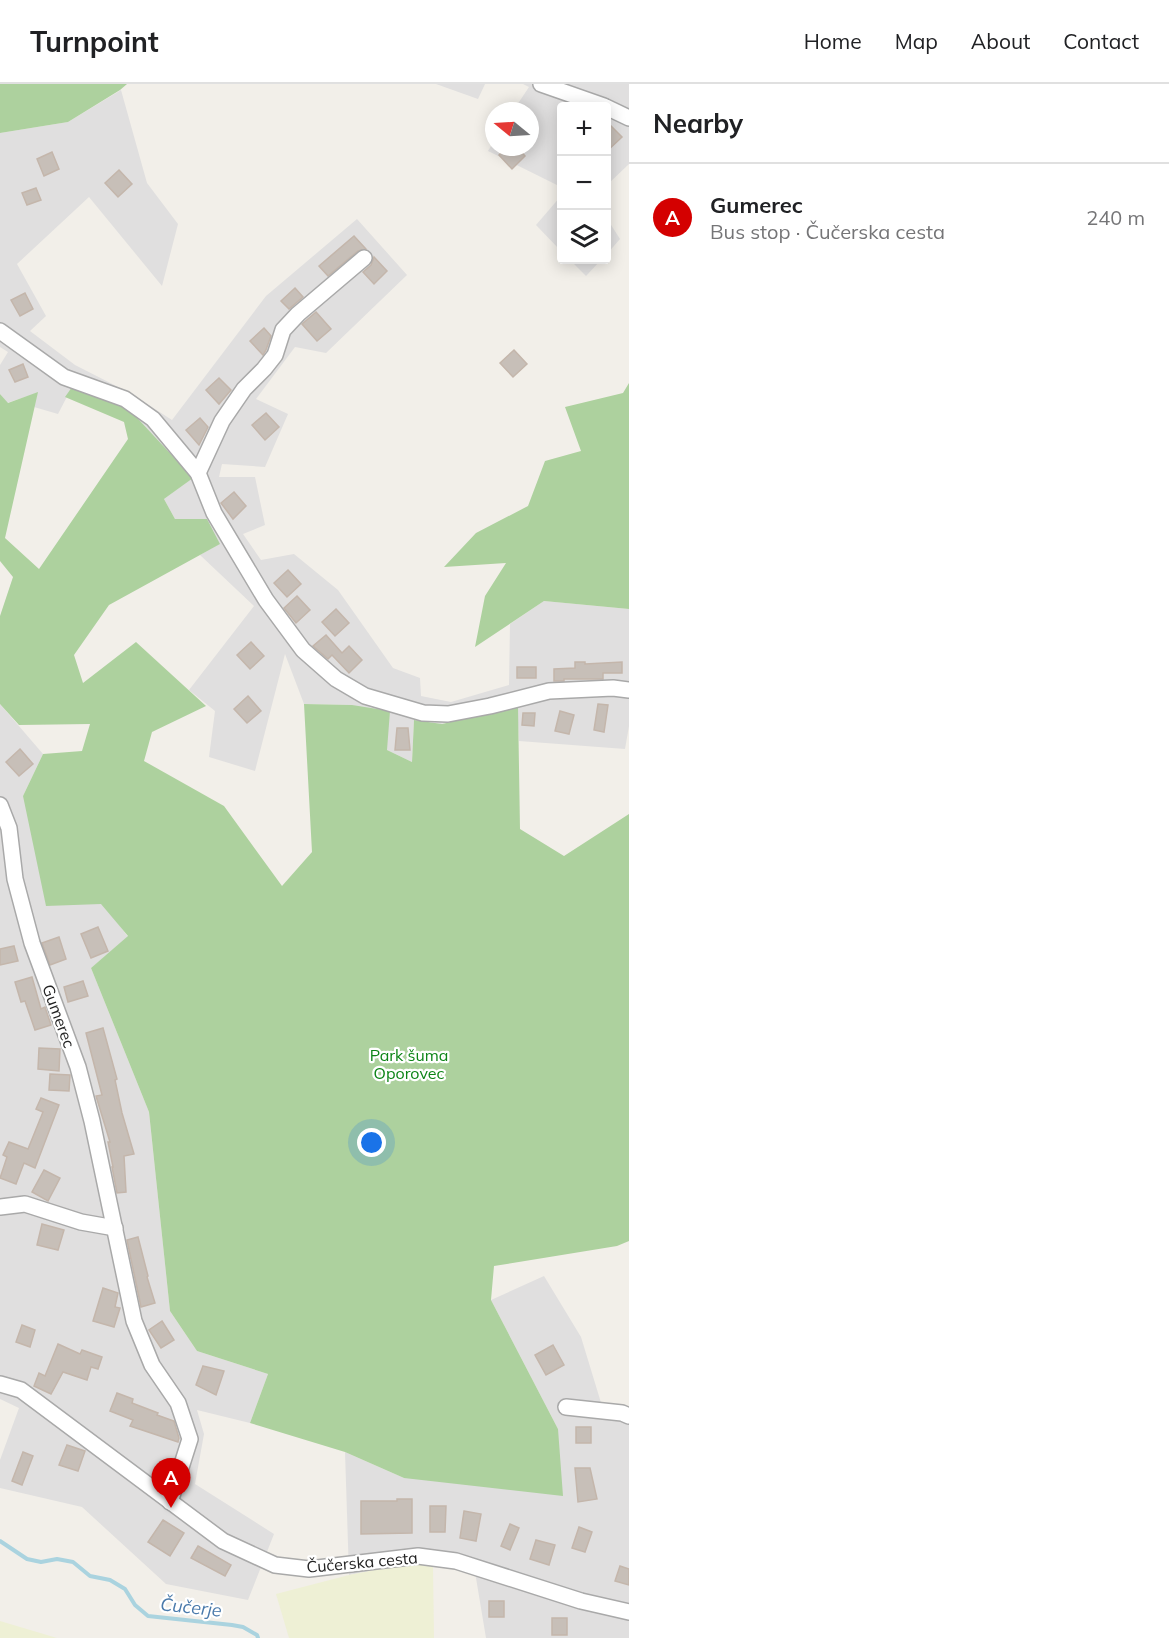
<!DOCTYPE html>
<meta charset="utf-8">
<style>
body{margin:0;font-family:Mulish,sans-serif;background:#f2f2f2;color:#202124}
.controls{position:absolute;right:18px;top:18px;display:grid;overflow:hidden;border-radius:6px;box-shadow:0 3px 15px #0003}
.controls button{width:54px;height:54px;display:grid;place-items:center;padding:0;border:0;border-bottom:2px solid #e0e0e0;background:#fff;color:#202124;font:30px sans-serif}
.compass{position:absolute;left:485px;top:18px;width:54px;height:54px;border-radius:50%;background:#fff;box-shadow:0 3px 15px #0003;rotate:288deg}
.you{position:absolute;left:372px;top:1059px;width:21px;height:21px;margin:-15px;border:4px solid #fff;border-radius:50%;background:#1a73e8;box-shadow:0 0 0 9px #1a73e833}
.badge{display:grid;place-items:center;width:39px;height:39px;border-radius:50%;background:#d40000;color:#fff;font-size:20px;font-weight:700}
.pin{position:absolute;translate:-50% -50px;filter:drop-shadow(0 2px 3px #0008)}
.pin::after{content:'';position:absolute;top:32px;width:21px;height:18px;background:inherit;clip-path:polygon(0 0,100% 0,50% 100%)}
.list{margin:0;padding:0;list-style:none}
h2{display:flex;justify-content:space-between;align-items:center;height:78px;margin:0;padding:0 24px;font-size:26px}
h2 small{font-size:20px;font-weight:400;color:#757577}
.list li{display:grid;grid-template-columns:39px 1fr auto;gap:18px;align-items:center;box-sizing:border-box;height:108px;padding:0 24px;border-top:2px solid #e0e0e0}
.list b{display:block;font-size:22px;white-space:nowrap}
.list p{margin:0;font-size:20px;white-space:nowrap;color:#757577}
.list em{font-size:20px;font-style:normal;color:#757577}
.icon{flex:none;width:33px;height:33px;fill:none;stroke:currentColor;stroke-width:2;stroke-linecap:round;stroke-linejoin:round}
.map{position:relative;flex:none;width:629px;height:1554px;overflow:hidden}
header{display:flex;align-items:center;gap:36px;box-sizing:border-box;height:84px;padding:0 30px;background:#fff;border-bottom:2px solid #e0e0e0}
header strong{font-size:28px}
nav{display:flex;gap:33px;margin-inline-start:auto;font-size:21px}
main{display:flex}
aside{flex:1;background:#fff}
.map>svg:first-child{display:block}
.residential{fill:#e0dfdf}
.farmland{fill:#eef0d5}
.forest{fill:#add19e}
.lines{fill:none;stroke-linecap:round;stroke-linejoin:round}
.stream{stroke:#aad3df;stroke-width:4}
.building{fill:#c7bfb8;stroke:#c4b6ab;stroke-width:1.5}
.minor-casing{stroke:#a9a9a9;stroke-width:18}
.minor{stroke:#fff;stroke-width:15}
.labels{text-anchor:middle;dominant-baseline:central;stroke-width:4.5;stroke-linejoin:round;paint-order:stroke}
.street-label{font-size:16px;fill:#222;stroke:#fff}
.park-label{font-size:16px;fill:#0c8416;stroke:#fff}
.water-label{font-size:18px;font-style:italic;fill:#4a7aab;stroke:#fff}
</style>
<header>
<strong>Turnpoint</strong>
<nav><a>Home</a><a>Map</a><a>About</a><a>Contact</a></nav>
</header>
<main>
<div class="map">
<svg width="629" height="1554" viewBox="0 0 629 1554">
<rect width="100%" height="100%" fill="#f2efe9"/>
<g class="residential">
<path d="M436,0H485L478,15Z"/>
<path d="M523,0H629V80L607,101L606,22H562L561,103L488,67L494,57V63H530V27H513L529,3Z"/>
<path d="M121,6L147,99L178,140L162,202L89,113L17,180L46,232L30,247L75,281L130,309L172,336L266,212L357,135L407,191L326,269L295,263L256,315L288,330L265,383L222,380L219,393H255L265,441L243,450L261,476L294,470L338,506L393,584L420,594L421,612L451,618L509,601L510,540L544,517L629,525V642L625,665L519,657L517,622L441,640L414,636L412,678L387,666L352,621L304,620L285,570L255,687L209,673L215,627L189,606L254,522L200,471L219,460L175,435L164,415L192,394L128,324L72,303L58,330L34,323L37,309L7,319L0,310V281L8,268L0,263V49L68,38Z"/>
<path d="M561,112V167L536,141Z"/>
<path d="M606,133L620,155L607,170H606Z"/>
<path d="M570,176H601L586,192Z"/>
<path d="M0,620L43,670L23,712L128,853L91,884L149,1028L170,1227L197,1267L268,1290L250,1339L197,1326L204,1350L195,1400L274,1450L248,1516L166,1500L82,1423L0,1404V1376L19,1324L0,1315Z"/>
<path d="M544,1192L581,1253L602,1322L629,1328V1554H486L475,1488L410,1479L349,1491L345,1368L404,1394L558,1345L491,1216Z"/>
</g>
<g class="farmland">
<path d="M410,1479L433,1482L434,1554H289L276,1510L349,1491Z"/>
<path d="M0,1537L57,1554H0Z"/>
</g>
<g class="forest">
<path d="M0,0H127L120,6L68,38L0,49Z"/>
<path d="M629,299V525L544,517L475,563L485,512L506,479L444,483L476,449L528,422L545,377L581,367L565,323L623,309Z"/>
<path d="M72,303L128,324L193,394L164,415L175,435H207L220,460L109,521L74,571L83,599L136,558L206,622L152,648L144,677L224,722L282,802L312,768L304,620L352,621L390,627L387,666L412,678L414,636L442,640L518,622L520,745L564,772L629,730V1157L617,1162L494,1182L491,1216L558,1345L563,1412L404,1394L345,1368L250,1339L268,1290L197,1267L170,1227L149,1028L91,884L128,852L101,820L46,822L23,712L43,670L82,667L90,640L19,641L0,620V532L13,493L0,477V310L8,319L38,308L5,454L39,485L128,355L124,338L65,313Z"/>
</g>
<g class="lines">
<path class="stream" d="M0,1457L27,1475L41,1478L57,1475L73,1478L90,1492L110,1496L125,1505L135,1521L148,1532L232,1541L243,1543L257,1551L258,1554"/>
</g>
<g class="building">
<path d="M606,37L622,53L606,68Z"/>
<path d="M507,63H517L525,72L512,85L499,71Z"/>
<path d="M52,68L59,85L44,92L37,75Z"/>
<path d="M119,86L132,100L118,113L105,99Z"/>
<path d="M36,104L41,116L27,121L22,109Z"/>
<path d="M354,152L366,165L358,167L328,192L319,182Z"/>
<path d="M374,173L387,187L374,200L363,188L371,181Z"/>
<path d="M295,204L303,213L289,225L281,217Z"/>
<path d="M25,209L33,225L20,232L11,216Z"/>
<path d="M316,228L331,245L317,257L302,240Z"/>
<path d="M264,244L271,252L266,266L263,271L250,257Z"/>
<path d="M514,266L527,280L513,293L500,279Z"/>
<path d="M23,280L28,293L15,298L9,286Z"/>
<path d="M219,294L231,306L219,320L206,306Z"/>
<path d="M266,329L279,343L265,356L252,341Z"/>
<path d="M200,334L208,343L199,361L186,346Z"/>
<path d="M234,408L246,422L233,435L221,419Z"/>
<path d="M288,486L301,500L287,513L274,499Z"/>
<path d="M297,512L310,526L296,539L284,524Z"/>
<path d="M336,525L349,539L335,552L322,538Z"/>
<path d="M326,551L342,569L349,562L362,576L349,589L332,571L328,575L313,562Z"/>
<path d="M251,558L264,572L250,585L237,571Z"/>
<path d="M575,578H585V580L622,578V589H603V595H564V597H554V585L575,584Z"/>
<rect x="517" y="583" width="19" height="11"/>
<path d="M248,612L261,627L247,639L234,625Z"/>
<path d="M598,620L608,621L604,648L594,646Z"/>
<path d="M560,627L574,631L569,650L555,647Z"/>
<path d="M523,629H535L534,642L522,641Z"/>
<path d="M397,644H408L410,666H395Z"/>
<path d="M20,665L33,680L19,692L6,678Z"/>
<path d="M98,843L108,867L91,874L81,850Z"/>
<path d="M59,853L66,875L50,881L42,859Z"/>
<path d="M14,862L18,877L0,881V865Z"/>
<path d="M32,893L41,925L45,923L51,941L35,946L25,917L21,918L15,898Z"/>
<path d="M83,897L88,912L68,918L64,903Z"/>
<path d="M103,944L117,995L115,996L122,1029L134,1070L124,1072L126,1108L117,1109L112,1083H113L108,1058H110L96,1012L102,1011L86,949Z"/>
<path d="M39,964L60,965L59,987L38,985Z"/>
<path d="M50,990L70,991L69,1007L49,1006Z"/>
<path d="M41,1014L59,1021L35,1084L24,1079L16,1100L0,1094L7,1073L3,1071L9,1058L28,1065L43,1028L36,1025Z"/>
<path d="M44,1086L60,1094L48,1117L32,1108Z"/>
<path d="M42,1140L64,1146L58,1166L37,1161Z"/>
<path d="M138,1153L148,1192L147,1193L155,1219L141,1223L127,1156Z"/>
<path d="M103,1204L118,1209L115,1223L120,1224L114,1243L93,1237Z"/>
<path d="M162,1237L174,1256L161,1264L149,1246Z"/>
<path d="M22,1241L35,1246L30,1263L16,1258Z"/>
<path d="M58,1260L80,1270L82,1266L102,1273L98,1285L91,1283L87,1296L63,1288L51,1310L34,1302L39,1289L45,1292Z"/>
<path d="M553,1261L564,1281L546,1291L535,1271Z"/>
<path d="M203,1282L224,1287L216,1311L196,1301Z"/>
<path d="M117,1309L133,1315L132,1319L158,1329L157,1331L174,1337L179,1354L178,1358L130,1342L133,1336L110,1327Z"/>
<rect x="576" y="1343" width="15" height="16"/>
<path d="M67,1361L85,1367L78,1387L59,1381Z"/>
<path d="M23,1368L33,1372L22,1401L12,1397Z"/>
<path d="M575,1384H590L597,1415L578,1418Z"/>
<path d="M397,1415H412V1449L361,1450V1417H397Z"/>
<path d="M430,1422H446L445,1448H430Z"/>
<path d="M464,1427L481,1430L476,1457L460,1454Z"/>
<path d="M163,1436L184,1449L170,1472L148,1458Z"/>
<path d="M510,1440L519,1444L510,1466L501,1462Z"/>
<path d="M579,1443L592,1448L585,1468L572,1464Z"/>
<path d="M536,1456L555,1461L549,1481L530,1475Z"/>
<path d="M198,1462L231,1481L225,1492L191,1474Z"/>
<path d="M620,1482L629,1485V1501L615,1497Z"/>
<rect x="489" y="1517" width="15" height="16"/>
<rect x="552" y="1534" width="15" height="17"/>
</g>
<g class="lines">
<g class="minor-casing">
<g id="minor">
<path d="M541,0L604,22"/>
<path d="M606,23L629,34"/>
<path d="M0,247L64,293L125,315L153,335L198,389L214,429L266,516L303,566L336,595L365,612L423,629L448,630L490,622L549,607L613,604L629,606"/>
<path d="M198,389L222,337L244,305L264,285L275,271L283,246L298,230L364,174"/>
<path d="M0,721L9,744L15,795L32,859L78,983L92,1037L134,1237L152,1281L178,1319L190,1355L170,1418"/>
<path d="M0,1123L25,1120L81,1138L115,1144"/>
<path d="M0,1300L21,1306L223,1457L275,1481L309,1485L418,1472L456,1477L581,1517L629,1528"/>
<path d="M566,1323L622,1329L629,1332"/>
</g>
</g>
<use href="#minor" class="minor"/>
</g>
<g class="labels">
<g class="street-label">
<text transform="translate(59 932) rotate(70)">Gumerec</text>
<text transform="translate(362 1478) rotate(-5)">Čučerska cesta</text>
</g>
<g class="park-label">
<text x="409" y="971">Park šuma<tspan x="409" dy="18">Oporovec</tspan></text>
</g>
<g class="water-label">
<text transform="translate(191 1523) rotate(6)">Čučerje</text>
</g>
</g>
</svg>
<div class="controls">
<button>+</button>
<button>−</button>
<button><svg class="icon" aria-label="layers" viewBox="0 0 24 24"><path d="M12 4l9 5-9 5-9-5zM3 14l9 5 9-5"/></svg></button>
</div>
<svg class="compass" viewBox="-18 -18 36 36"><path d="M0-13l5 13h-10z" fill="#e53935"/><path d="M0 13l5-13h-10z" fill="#757577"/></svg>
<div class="you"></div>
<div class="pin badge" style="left:171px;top:1424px">A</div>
</div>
<aside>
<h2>Nearby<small></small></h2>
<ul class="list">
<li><span class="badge">A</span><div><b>Gumerec</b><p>Bus stop · Čučerska cesta</p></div><em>240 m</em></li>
</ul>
</aside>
</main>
